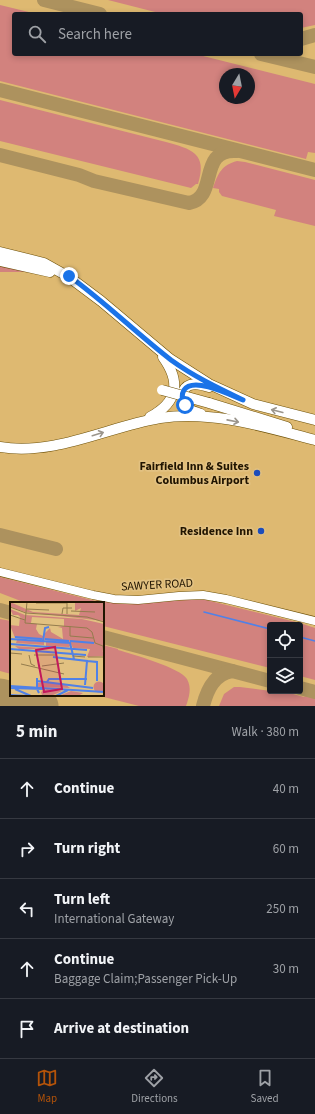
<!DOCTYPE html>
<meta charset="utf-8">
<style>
body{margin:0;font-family:"Source Sans 3",sans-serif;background:#242831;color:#f1f3f6}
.controls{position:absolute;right:12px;bottom:12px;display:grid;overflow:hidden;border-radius:4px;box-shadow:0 2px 6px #0003}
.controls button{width:36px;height:36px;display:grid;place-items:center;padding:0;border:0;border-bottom:1px solid #363941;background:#171b24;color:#f1f3f6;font:20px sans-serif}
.compass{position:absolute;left:219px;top:68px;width:36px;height:36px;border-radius:50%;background:#171b24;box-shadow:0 2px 6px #0003;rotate:190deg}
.stop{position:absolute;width:12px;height:12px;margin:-9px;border:3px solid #1a73e8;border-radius:50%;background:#fff}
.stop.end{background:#1a73e8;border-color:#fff;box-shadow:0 1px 4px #0008}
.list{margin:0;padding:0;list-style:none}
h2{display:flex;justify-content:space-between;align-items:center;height:52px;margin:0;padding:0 16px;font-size:17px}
h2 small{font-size:13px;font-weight:400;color:#9ea1a6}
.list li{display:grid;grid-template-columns:26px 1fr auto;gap:12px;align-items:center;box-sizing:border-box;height:60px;padding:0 16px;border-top:1px solid #363941}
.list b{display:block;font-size:15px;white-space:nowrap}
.list p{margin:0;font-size:13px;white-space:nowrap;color:#9ea1a6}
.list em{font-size:13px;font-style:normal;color:#9ea1a6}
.icon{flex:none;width:22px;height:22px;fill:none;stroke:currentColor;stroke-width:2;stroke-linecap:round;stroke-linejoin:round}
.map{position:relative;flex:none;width:315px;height:706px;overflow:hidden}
.search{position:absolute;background:#171b24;box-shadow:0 2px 6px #0003;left:12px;right:12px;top:12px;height:44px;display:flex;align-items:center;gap:10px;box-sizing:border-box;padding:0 14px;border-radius:4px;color:#9ea1a6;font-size:15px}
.sheet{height:352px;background:#171b24}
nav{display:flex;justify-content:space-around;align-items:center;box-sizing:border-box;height:56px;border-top:1px solid #363941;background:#171b24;font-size:11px;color:#9ea1a6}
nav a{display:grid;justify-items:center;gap:2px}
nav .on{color:#b45309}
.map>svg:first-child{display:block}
.built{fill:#deb971;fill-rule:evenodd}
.green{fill:#d2827e;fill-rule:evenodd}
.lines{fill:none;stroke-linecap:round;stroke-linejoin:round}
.stream{stroke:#5081e7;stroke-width:1.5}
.taxiway{stroke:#ad925e;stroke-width:14}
.runway{stroke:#ad925e;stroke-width:35}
.minor-casing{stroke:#6e5107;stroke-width:9}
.major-casing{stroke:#6e5107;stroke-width:11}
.minor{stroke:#fff;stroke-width:8}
.major{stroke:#fff;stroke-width:10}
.major-bridge-casing{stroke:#6e5107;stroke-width:11;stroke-linecap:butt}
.major-bridge{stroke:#fff;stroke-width:10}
.oneway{stroke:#9b958c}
.route{stroke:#1a73e8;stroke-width:5}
.poi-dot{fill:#1d4dba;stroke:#e2c181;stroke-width:1.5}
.labels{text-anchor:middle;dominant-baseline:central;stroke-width:3.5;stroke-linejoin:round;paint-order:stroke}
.poi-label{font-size:12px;font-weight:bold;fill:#201400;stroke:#e2c181;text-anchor:end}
.street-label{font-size:12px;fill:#201400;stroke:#e2c181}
.inset-river{fill:none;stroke:#5081e7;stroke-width:2}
.inset-road{fill:none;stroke:#947c4d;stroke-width:1}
.view{fill:#c2185b;fill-opacity:0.15;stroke:#c2185b;stroke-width:2}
.inset-edge{fill:none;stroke:#201400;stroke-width:2}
</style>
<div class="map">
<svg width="315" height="706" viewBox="0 0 315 706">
<rect width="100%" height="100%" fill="#e2c181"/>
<path class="built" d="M0,0H315V706H0ZM14,14H301V54H14ZM225,74H249V98H225ZM11,603H103V695H11ZM270,625H300V691H270Z"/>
<g class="green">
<path d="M108,0H315V25L301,28V14H163Z"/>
<path d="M0,5L37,14H14V54H195L315,84V153L308,152L306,159L0,81ZM225,74H249V98H225Z"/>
<path d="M0,100L166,142C191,149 208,153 198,184H196L191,188L0,141Z"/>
<path d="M237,161L245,162L315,180V226L274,216L276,210L222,196L219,192V189L213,188C218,173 222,165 237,161Z"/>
<path d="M0,265L30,272H0Z"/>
<path d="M0,577L96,601V600C109,602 121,605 134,604C158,603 182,599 206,600L300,623L315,628V680L300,676V625H270V668L103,626V603H26L0,593Z"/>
<path d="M0,619L11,621V674L0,671Z"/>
<path d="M103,645L118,649V650C132,654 181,668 187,679C192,688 189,697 186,706H139L96,695H103Z"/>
<path d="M234,687H240L293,694L304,697L305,696L315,698V706H219L224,694Z"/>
</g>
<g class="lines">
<g class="stream">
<path d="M204,612L270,629"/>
<path d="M300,637L315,641"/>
</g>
<g class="taxiway">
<path d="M44,0L100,14"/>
<path d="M301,39L315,35"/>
<path d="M261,54L315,67"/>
<path d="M0,90L315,170"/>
<path d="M0,155L79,175L94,181L189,203C219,198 197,148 237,151"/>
<path d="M0,535L56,549"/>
<path d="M0,610L11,613"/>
<path d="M103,637L270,681"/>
<path d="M300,688L315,692"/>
<path d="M203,706C207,690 214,674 232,671"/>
</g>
<path class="runway" d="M0,696L41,706"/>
<g class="minor-casing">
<path id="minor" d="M0,572L93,595L114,599L138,600L179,596L203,595L226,599L315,621"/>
</g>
<g class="major-casing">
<g id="major">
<path d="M0,252L44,263L69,277L101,301L170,359L209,384L253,404L315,420"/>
<path d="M0,261L50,272"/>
<path d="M209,403L287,427"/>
<path d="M201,414C196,412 190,411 186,407C180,401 181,388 190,385C196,383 203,385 209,387"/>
<path d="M150,417C178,402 181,382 163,357"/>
<path d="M0,447C55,456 107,427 160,418C212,410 265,427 315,440"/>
</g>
</g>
<use href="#minor" class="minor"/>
<use href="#major" class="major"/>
<g class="major-bridge-casing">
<path id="major-bridge" d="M162,390L209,403"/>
</g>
<use href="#major-bridge" class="major-bridge"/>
</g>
<defs><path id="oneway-shaft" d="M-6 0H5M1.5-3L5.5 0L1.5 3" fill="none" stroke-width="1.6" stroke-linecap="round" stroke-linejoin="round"/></defs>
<g class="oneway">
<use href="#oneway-shaft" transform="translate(277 411) rotate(-166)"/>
<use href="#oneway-shaft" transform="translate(233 421) rotate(11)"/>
<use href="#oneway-shaft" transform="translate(98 434) rotate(-17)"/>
</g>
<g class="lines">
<path class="route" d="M69,276C105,302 136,333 171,360C193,376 218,388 243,400C231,395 193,376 184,390C181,395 182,400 185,405"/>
</g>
<g class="poi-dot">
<circle cx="257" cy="473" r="4"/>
<circle cx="261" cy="531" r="4"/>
</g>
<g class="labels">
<g class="poi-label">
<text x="249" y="466">Fairfield Inn &amp; Suites<tspan x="249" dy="14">Columbus Airport</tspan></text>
<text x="253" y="531">Residence Inn</text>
</g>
<g class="street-label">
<text transform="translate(157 585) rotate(-3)">SAWYER ROAD</text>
</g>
</g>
<g transform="translate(10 602)">
<rect width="94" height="94" fill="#e2c181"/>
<path d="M0,0L23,10L69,13L71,6L65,9V0H94V19L15,10L1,5ZM0,7L15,13L72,17L94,22V53L91,43L94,54L77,55L80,47L63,46L60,40L34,38L35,31L40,26L41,30L53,37L52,26L48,25L54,24V17L22,15L21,21L27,22L26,27L29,32L33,34V38L5,36L0,23L9,24L10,15L13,17L8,13H3ZM7,38L34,40V43L6,41ZM36,40L56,41L61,43L59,45L36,44ZM5,44L32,46V47H9ZM83.5 85a5.5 5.5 0 1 1 11 0a5.5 5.5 0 1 1-11 0ZM33,80L55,82L60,86L28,85V81ZM37,87L48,88L52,89L43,93H32L31,90ZM61,89L73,91L68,94H49Z" fill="#d2827e"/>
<path class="inset-river" d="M5,35L32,37M0,37L60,41L64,57M35,37L59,39M33,39L35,26L39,25M60,39L84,41M0,42L77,48M0,47L76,53M43,55L77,59L75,83M77,59L87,60V79M27,76V87L29,91M27,79L83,86M37,80L39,77H77M0,84L94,90M0,86L35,87M5,87L21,94M0,93L17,94M46,94L58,88"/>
<path class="inset-road" d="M17,0L15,21L77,26L82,30L85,41L93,44L94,54M26,1H57V12M0,5L16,11L77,15L94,20M16,7L39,8M61,9L85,10M52,12L53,6H62M0,13L15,18M60,24V34L83,36M0,51L12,52M19,53L21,62L25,64M24,53H47M63,54L75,55M78,55H94M11,62L54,72M32,64L54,61"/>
<path class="view" d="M45,45L52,87L34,90L26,48Z"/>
<rect width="94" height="94" class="inset-edge"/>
</g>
</svg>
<div class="controls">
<button><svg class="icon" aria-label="locate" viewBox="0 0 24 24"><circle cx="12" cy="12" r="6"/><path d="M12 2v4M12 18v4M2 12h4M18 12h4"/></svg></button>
<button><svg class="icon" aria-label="layers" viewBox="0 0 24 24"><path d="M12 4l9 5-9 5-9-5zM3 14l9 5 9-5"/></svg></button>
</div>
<svg class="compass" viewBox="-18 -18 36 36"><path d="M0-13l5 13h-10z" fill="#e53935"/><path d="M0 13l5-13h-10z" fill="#9ea1a6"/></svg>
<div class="stop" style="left:185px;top:405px"></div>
<div class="stop end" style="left:69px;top:276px"></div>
<div class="search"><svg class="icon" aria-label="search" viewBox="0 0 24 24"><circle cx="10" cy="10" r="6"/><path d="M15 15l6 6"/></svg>Search here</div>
</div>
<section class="sheet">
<h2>5 min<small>Walk · 380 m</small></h2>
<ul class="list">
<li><svg class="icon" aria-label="ahead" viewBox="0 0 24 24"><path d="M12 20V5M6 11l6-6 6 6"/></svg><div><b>Continue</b></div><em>40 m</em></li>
<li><svg class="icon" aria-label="right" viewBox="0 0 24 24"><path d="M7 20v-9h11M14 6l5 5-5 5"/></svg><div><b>Turn right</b></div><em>60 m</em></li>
<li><svg class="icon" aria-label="left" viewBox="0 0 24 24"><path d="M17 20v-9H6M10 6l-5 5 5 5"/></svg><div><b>Turn left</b><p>International Gateway</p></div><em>250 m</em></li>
<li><svg class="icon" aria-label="ahead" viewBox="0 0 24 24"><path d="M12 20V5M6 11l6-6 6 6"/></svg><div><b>Continue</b><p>Baggage Claim;Passenger Pick-Up</p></div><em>30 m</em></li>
<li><svg class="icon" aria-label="arrive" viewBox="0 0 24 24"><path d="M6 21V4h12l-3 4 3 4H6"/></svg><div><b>Arrive at destination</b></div></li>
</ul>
</section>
<nav>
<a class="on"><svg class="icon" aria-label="map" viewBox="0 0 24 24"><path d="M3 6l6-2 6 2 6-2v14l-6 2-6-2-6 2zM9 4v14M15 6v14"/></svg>Map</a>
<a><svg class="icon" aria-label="directions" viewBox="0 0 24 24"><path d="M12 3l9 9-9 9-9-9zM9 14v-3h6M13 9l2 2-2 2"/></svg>Directions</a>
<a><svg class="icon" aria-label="saved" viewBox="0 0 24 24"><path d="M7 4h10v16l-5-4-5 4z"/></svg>Saved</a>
</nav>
